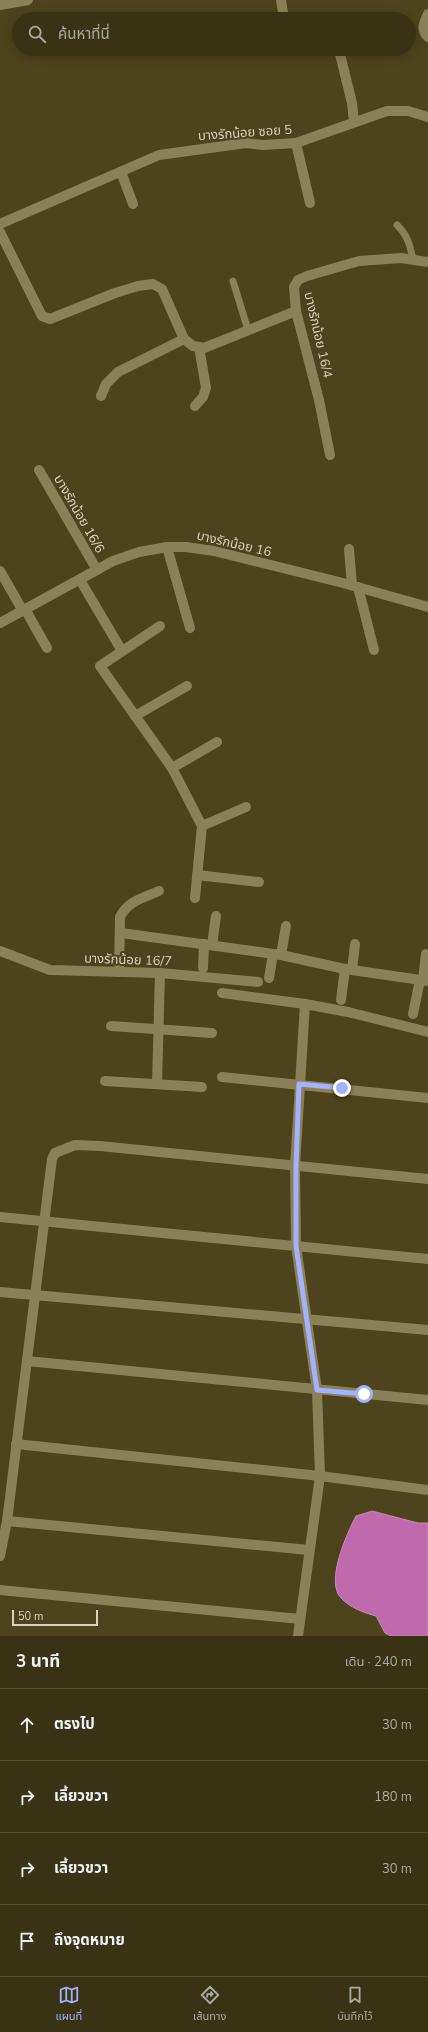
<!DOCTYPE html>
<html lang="th">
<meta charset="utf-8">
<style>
body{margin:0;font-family:"Nunito Sans","Noto Sans Thai",sans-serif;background:#453e22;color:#f1f3f6}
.scale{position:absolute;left:12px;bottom:10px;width:86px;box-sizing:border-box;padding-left:4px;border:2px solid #d9d3be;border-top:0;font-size:11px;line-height:14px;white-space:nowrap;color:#d9d3be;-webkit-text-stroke:3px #4d431c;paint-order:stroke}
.stop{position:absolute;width:12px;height:12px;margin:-9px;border:3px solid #a3b2fd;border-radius:50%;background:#fff}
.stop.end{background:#a3b2fd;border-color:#fff;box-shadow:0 1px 4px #0008}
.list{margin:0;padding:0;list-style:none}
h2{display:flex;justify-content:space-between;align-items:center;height:52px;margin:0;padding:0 16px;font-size:17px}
h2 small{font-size:13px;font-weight:400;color:#abaaa0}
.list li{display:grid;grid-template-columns:26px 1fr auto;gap:12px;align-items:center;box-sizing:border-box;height:72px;padding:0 16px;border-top:1px solid #544d34}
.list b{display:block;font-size:15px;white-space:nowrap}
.list em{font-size:13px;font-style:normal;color:#abaaa0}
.icon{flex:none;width:22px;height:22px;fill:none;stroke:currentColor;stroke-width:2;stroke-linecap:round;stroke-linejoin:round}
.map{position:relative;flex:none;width:428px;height:1636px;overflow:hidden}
.search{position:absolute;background:#3a3215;box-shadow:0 2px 10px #0003;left:12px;right:12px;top:12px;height:44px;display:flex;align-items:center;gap:10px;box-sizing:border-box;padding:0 14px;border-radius:22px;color:#abaaa0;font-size:15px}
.sheet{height:340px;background:#3a3215}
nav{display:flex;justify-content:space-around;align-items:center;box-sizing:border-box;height:56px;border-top:1px solid #544d34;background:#3a3215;font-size:11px;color:#abaaa0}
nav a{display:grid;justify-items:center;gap:2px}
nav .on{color:#a3b2fd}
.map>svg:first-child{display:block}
.water{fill:#be6aad;stroke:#c68ab2}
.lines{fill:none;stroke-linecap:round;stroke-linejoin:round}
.service{stroke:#8b8159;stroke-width:7}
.minor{stroke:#8b8159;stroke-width:10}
.route{stroke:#a3b2fd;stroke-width:5}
.labels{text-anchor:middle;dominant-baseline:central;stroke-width:4;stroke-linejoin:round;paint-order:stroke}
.street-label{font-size:13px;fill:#d9d3be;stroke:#4d431c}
</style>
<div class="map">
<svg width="428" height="1636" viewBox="0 0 428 1636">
<rect width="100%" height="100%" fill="#4d431c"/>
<path class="water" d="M372,1511L418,1523H428V1636H391L385,1633L376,1616C364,1613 349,1607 341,1598C325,1582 347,1533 356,1516Z"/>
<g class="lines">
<g class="service">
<path d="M397,225C408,236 410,245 413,260"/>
<path d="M233,281L248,330"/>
</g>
<g class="minor">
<path d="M281,0L284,19"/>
<path d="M0,5L28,0"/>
<path d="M428,14C424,23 420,29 428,37"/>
<path d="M340,54L352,103L354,122"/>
<path d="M296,143L310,203"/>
<path d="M121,172L133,204"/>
<path d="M0,224L159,155L246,143L263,145L296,143L387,111H408L428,117"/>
<path d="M0,232L42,316L50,319L115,293L138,286L153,284L162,289L184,339L193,346L204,348L296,311"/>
<path d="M101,396L106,384L118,372L184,339"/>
<path d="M195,406L203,397L206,388L199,347"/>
<path d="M330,455L319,400L296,311L294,287L298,280L307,276L359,261L401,258L428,262"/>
<path d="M39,470L97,570"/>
<path d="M167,547L190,628"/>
<path d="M349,549L352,585"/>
<path d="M0,571L23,611"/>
<path d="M80,580L122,651"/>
<path d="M358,587L374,650"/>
<path d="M25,609L47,648"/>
<path d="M0,623L113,561L139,552L167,547H186L214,551L343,583L428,607"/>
<path d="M160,626L100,666L172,768L202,826L195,898"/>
<path d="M135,716L187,686"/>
<path d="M172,768L217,742"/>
<path d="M202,826L246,807"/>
<path d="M197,875L259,882"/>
<path d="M121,933L281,955L345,969L428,981"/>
<path d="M212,945L216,916"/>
<path d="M0,951L50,970L160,973L258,982"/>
<path d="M281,955L286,926"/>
<path d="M203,968L204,944"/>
<path d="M352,970L355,944"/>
<path d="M119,972L120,917C128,901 143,898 159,891"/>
<path d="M269,978L273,954"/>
<path d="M423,980L426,954"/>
<path d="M222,993L305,1004L348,1012L428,1032"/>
<path d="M341,1000L345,969"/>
<path d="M413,1014L420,980"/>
<path d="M111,1026L212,1033"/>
<path d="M222,1077L428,1098"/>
<path d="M105,1081L202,1087"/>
<path d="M157,1084L160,973"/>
<path d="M0,1217L428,1259"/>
<path d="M0,1292L428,1330"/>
<path d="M27,1361L428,1400"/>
<path d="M16,1444L320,1476L428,1490"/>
<path d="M7,1521L309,1550"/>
<path d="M0,1556L7,1521L52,1159L55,1153L75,1145L100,1146L428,1179"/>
<path d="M0,1590L300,1619"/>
<path d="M298,1636L320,1476L317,1390L296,1246L295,1166L305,1004"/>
</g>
</g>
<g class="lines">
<path class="route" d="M342,1088L299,1084L296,1166V1246L317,1390L364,1394"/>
</g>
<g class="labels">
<g class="street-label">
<text transform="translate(245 133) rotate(-4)">บางรักน้อย ซอย 5</text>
<text transform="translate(318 335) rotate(77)">บางรักน้อย 16/4</text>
<text transform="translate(79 514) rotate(60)">บางรักน้อย 16/6</text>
<text transform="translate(234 544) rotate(13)">บางรักน้อย 16</text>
<text transform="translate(128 960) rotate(2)">บางรักน้อย 16/7</text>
</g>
</g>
</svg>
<div class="scale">50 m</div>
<div class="stop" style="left:364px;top:1394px"></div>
<div class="stop end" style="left:342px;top:1088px"></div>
<div class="search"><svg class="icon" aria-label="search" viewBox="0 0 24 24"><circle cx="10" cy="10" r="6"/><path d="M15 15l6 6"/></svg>ค้นหาที่นี่</div>
</div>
<section class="sheet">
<h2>3 นาที<small>เดิน · 240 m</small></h2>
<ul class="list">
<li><svg class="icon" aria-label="ahead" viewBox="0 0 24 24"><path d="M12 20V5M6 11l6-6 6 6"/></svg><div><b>ตรงไป</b></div><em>30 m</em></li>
<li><svg class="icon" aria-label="right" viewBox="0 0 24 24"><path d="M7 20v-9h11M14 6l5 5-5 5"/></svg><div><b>เลี้ยวขวา</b></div><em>180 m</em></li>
<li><svg class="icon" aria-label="right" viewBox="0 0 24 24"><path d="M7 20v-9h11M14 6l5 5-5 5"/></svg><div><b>เลี้ยวขวา</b></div><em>30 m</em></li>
<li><svg class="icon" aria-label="arrive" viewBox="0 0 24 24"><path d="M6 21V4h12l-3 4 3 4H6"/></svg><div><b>ถึงจุดหมาย</b></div></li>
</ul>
</section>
<nav>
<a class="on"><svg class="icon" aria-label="map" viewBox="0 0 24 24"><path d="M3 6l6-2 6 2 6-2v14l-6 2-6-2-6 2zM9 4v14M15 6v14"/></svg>แผนที่</a>
<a><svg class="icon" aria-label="directions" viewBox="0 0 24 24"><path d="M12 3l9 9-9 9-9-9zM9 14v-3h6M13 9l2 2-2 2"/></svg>เส้นทาง</a>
<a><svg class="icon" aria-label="saved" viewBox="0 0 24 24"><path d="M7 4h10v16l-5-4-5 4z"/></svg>บันทึกไว้</a>
</nav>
